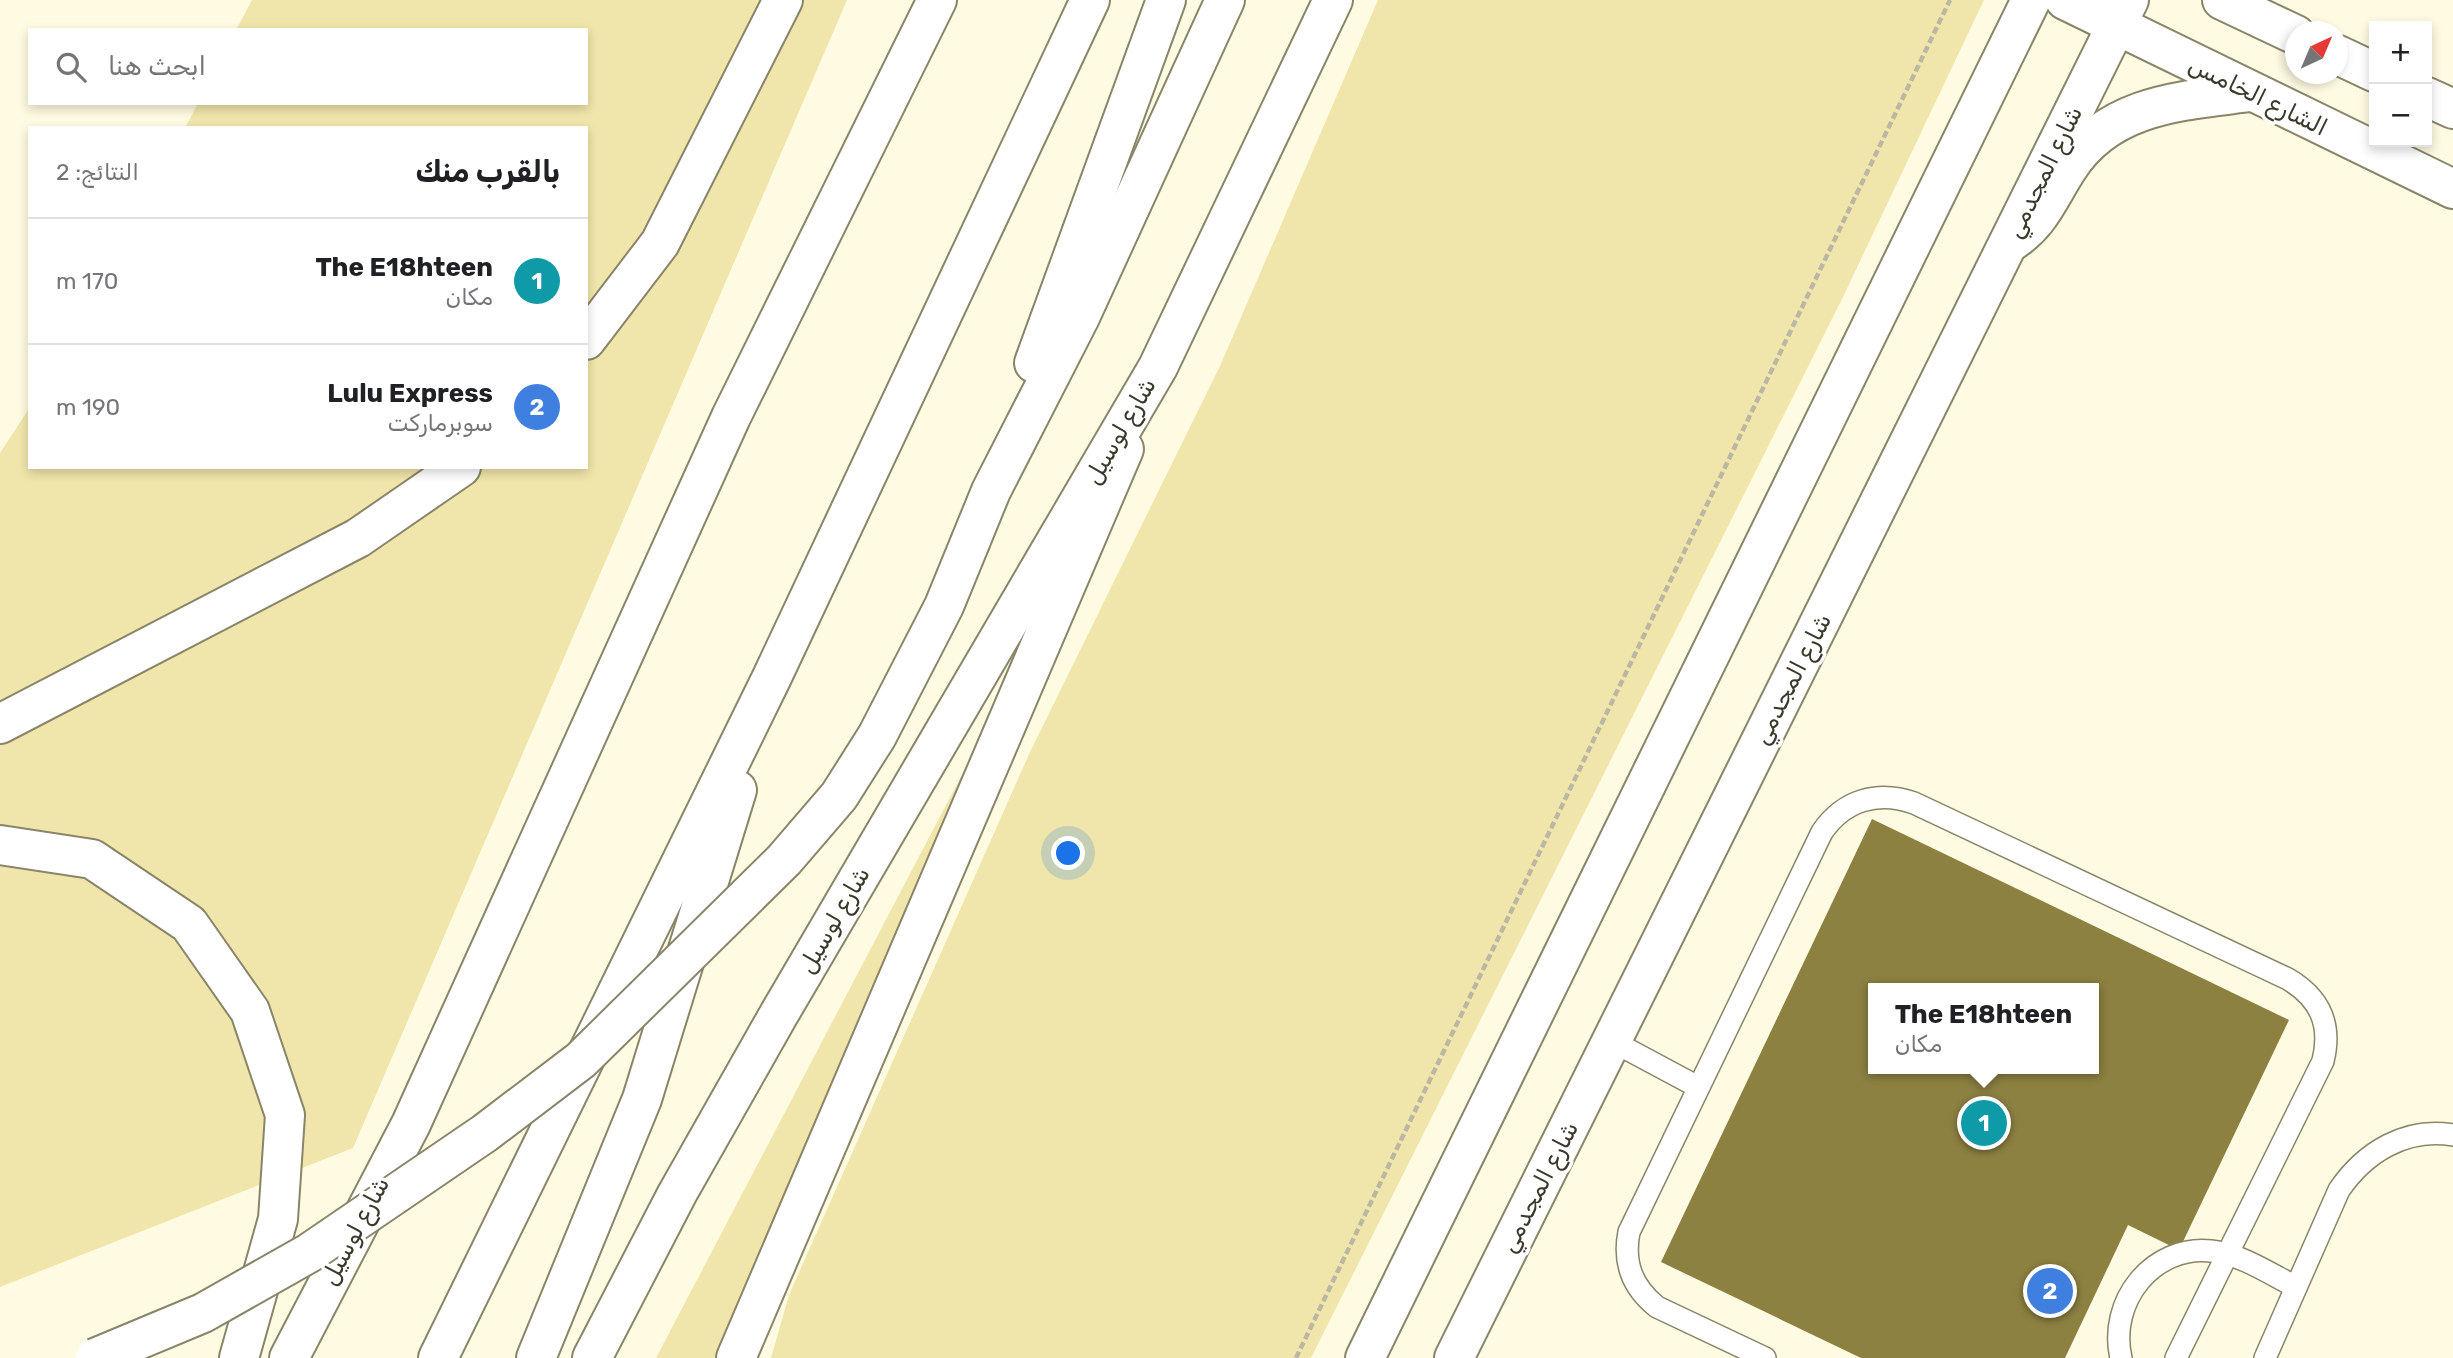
<!DOCTYPE html>
<html lang="ar">
<meta charset="utf-8">
<style>
body{margin:0;font-family:Rubik,Cairo,sans-serif;background:#f2f2f2;color:#202124;direction:rtl}
.controls{position:absolute;right:21px;top:21px;display:grid;overflow:hidden;border-radius:0px;box-shadow:0 4px 10px #0003}
.controls button{width:63px;height:63px;display:grid;place-items:center;padding:0;border:0;border-bottom:2px solid #e0e0e0;background:#fff;color:#202124;font:35px sans-serif}
.compass{position:absolute;left:2285px;top:21px;width:63px;height:63px;border-radius:50%;background:#fff;box-shadow:0 4px 10px #0003;rotate:44deg}
.you{position:absolute;left:1069px;top:854px;width:24px;height:24px;margin:-18px;border:5px solid #fff;border-radius:50%;background:#1a73e8;box-shadow:0 0 0 10px #1a73e833}
.badge{display:grid;place-items:center;width:46px;height:46px;border-radius:50%;background:#0888aa;color:#fff;font-size:23px;font-weight:700}
.pin{position:absolute;translate:-50% -50%;border:4px solid #fff;box-shadow:0 2px 7px #0006}
.popup{position:absolute;left:1868px;top:983px;width:231px;height:91px;box-sizing:border-box;display:grid;place-content:center;border-radius:0px;background:#fff;filter:drop-shadow(0 2px 5px #0005);font-size:23px;white-space:nowrap;color:#757577}
.popup b{font-size:26px;color:#202124}
.popup::after{content:'';position:absolute;left:50%;top:100%;margin-left:-14px;border:14px solid transparent;border-top-color:#fff}
.list{margin:0;padding:0;list-style:none}
h2{display:flex;justify-content:space-between;align-items:center;height:91px;margin:0;padding:0 28px;font-size:30px}
h2 small{font-size:23px;font-weight:400;color:#757577}
.list li{display:grid;grid-template-columns:46px 1fr auto;gap:21px;align-items:center;box-sizing:border-box;height:126px;padding:0 28px;border-top:2px solid #e0e0e0}
.list b{display:block;font-size:26px;white-space:nowrap}
.list p{margin:0;font-size:23px;white-space:nowrap;color:#757577}
.list em{font-size:23px;font-style:normal;color:#757577}
.icon{flex:none;width:38px;height:38px;fill:none;stroke:currentColor;stroke-width:2;stroke-linecap:round;stroke-linejoin:round}
.map{position:relative;flex:none;width:2453px;height:1358px;overflow:hidden;direction:ltr}
.search{position:absolute;background:#fff;box-shadow:0 4px 10px #0003;left:28px;top:28px;width:560px;height:77px;display:flex;align-items:center;gap:18px;box-sizing:border-box;padding:0 24px;border-radius:0px;color:#757577;font-size:26px}
.panel{position:absolute;background:#fff;box-shadow:0 4px 10px #0003;left:28px;top:126px;width:560px;height:343px;border-radius:0px;direction:rtl}
.map>svg:first-child{display:block}
.green{fill:#f0e6ab}
.building{fill:#8c8141;fill-rule:evenodd}
.lines{fill:none;stroke-linecap:round;stroke-linejoin:round}
.service-casing{stroke:#898569;stroke-width:24}
.minor-casing{stroke:#898569;stroke-width:42}
.tertiary-casing{stroke:#898569;stroke-width:42}
.primary-casing{stroke:#898569;stroke-width:42}
.trunk-casing{stroke:#898569;stroke-width:42}
.path{stroke:#bbb7a3;stroke-width:4.5;stroke-dasharray:7 3.5;stroke-linecap:butt}
.service{stroke:#fff;stroke-width:21}
.minor{stroke:#fff;stroke-width:38}
.tertiary{stroke:#fff;stroke-width:38}
.primary{stroke:#fff;stroke-width:38}
.trunk{stroke:#fff;stroke-width:38}
.trunk-bridge-casing{stroke:#898569;stroke-width:42;stroke-linecap:butt}
.trunk-bridge{stroke:#fff;stroke-width:38}
.labels{text-anchor:middle;dominant-baseline:central;stroke-width:7;stroke-linejoin:round;paint-order:stroke}
.street-label{font-size:24px;fill:#3b392c;stroke:#fff}
</style>
<div class="map">
<svg width="2453" height="1358" viewBox="0 0 2453 1358">
<rect width="100%" height="100%" fill="#fffbe2"/>
<g class="green">
<path d="M252,0H847L353,1148L0,1287V453L30,407V467H586V128H185L198,103H586V30H236Z"/>
<path d="M1378,0H1984L1843,297L1311,1358H771L789,1295L1030,752L1220,366Z"/>
<path d="M967,765L718,1358H656Z"/>
</g>
<path class="building" d="M1872,819L2289,1020L2179,1250L2128,1225L2065,1358H1861L1661,1262ZM1874,988H2094V1069H1874Z"/>
<g class="lines">
<g class="service-casing">
<g id="service">
<path d="M1612,1041L1698,1087"/>
<path d="M1765,1358L1657,1307C1632,1287 1623,1263 1629,1232L1822,832C1844,800 1878,790 1914,803L2288,979C2320,998 2332,1024 2323,1061L2176,1358"/>
<path d="M2121,1358C2108,1302 2152,1245 2211,1251C2241,1254 2270,1274 2296,1287"/>
<path d="M2265,1358L2339,1190C2365,1152 2406,1127 2453,1135"/>
</g>
</g>
<g class="minor-casing">
<g id="minor">
<path d="M736,1358L1124,449"/>
<path d="M1365,1358L2031,0"/>
<path d="M1454,1358L2129,0"/>
</g>
</g>
<g class="tertiary-casing">
<g id="tertiary">
<path d="M2065,0L2453,189"/>
<path d="M2222,0L2296,35"/>
<path d="M2338,55L2374,72"/>
<path d="M2427,97L2453,109"/>
<path d="M2009,243C2040,225 2049,197 2068,168C2109,104 2181,101 2250,92"/>
<path d="M592,1358L677,1194L779,1014L1158,367L1333,0"/>
</g>
</g>
<g class="primary-casing">
<g id="primary">
<path d="M586,340L660,243L783,0"/>
<path d="M0,724L358,538L461,467"/>
</g>
</g>
<g class="trunk-casing">
<g id="trunk">
<path d="M1034,363L1166,0"/>
<path d="M971,540L991,491L1080,317L1225,0"/>
<path d="M0,845L92,859L189,924L250,1011L285,1115L278,1219L239,1358"/>
<path d="M289,1358L411,1124L731,417L937,0"/>
<path d="M438,1358L772,677L1090,0"/>
<path d="M536,1358L642,1099L737,790"/>
</g>
</g>
<path class="path" d="M1296,1358L1950,0"/>
<use href="#service" class="service"/>
<use href="#minor" class="minor"/>
<use href="#tertiary" class="tertiary"/>
<use href="#primary" class="primary"/>
<use href="#trunk" class="trunk"/>
<g class="trunk-bridge-casing">
<path id="trunk-bridge" d="M95,1358L203,1313L309,1253L485,1133L581,1060L784,860L839,796L877,736L944,606L971,540"/>
</g>
<use href="#trunk-bridge" class="trunk-bridge"/>
</g>
<g class="labels">
<g class="street-label">
<text transform="translate(2258 96) rotate(26)">الشارع الخامس</text>
<text transform="translate(2044 172) rotate(-64)">شارع المجدمي</text>
<text transform="translate(1120 431) rotate(-60)">شارع لوسيل</text>
<text transform="translate(1792 679) rotate(-63)">شارع المجدمي</text>
<text transform="translate(834 920) rotate(-60)">شارع لوسيل</text>
<text transform="translate(1539 1187) rotate(-63)">شارع المجدمي</text>
<text transform="translate(355 1231) rotate(-62)">شارع لوسيل</text>
</g>
</g>
</svg>
<div class="controls">
<button>+</button>
<button>−</button>
</div>
<svg class="compass" viewBox="-18 -18 36 36"><path d="M0-13l5 13h-10z" fill="#e53935"/><path d="M0 13l5-13h-10z" fill="#757577"/></svg>
<div class="you"></div>
<div class="pin badge" style="left:1984px;top:1123px;background:#0f9aa8">1</div>
<div class="popup"><b>The E18hteen</b>مكان</div>
<div class="pin badge" style="left:2050px;top:1291px;background:#3f7fe0">2</div>
<div class="search"><svg class="icon" aria-label="search" viewBox="0 0 24 24"><circle cx="10" cy="10" r="6"/><path d="M15 15l6 6"/></svg>ابحث هنا</div>
<section class="panel">
<h2>بالقرب منك<small>النتائج: 2</small></h2>
<ul class="list">
<li><span class="badge" style="background:#0f9aa8">1</span><div><b>The E18hteen</b><p>مكان</p></div><em>170 m</em></li>
<li><span class="badge" style="background:#3f7fe0">2</span><div><b>Lulu Express</b><p>سوبرماركت</p></div><em>190 m</em></li>
</ul>
</section>
</div>
